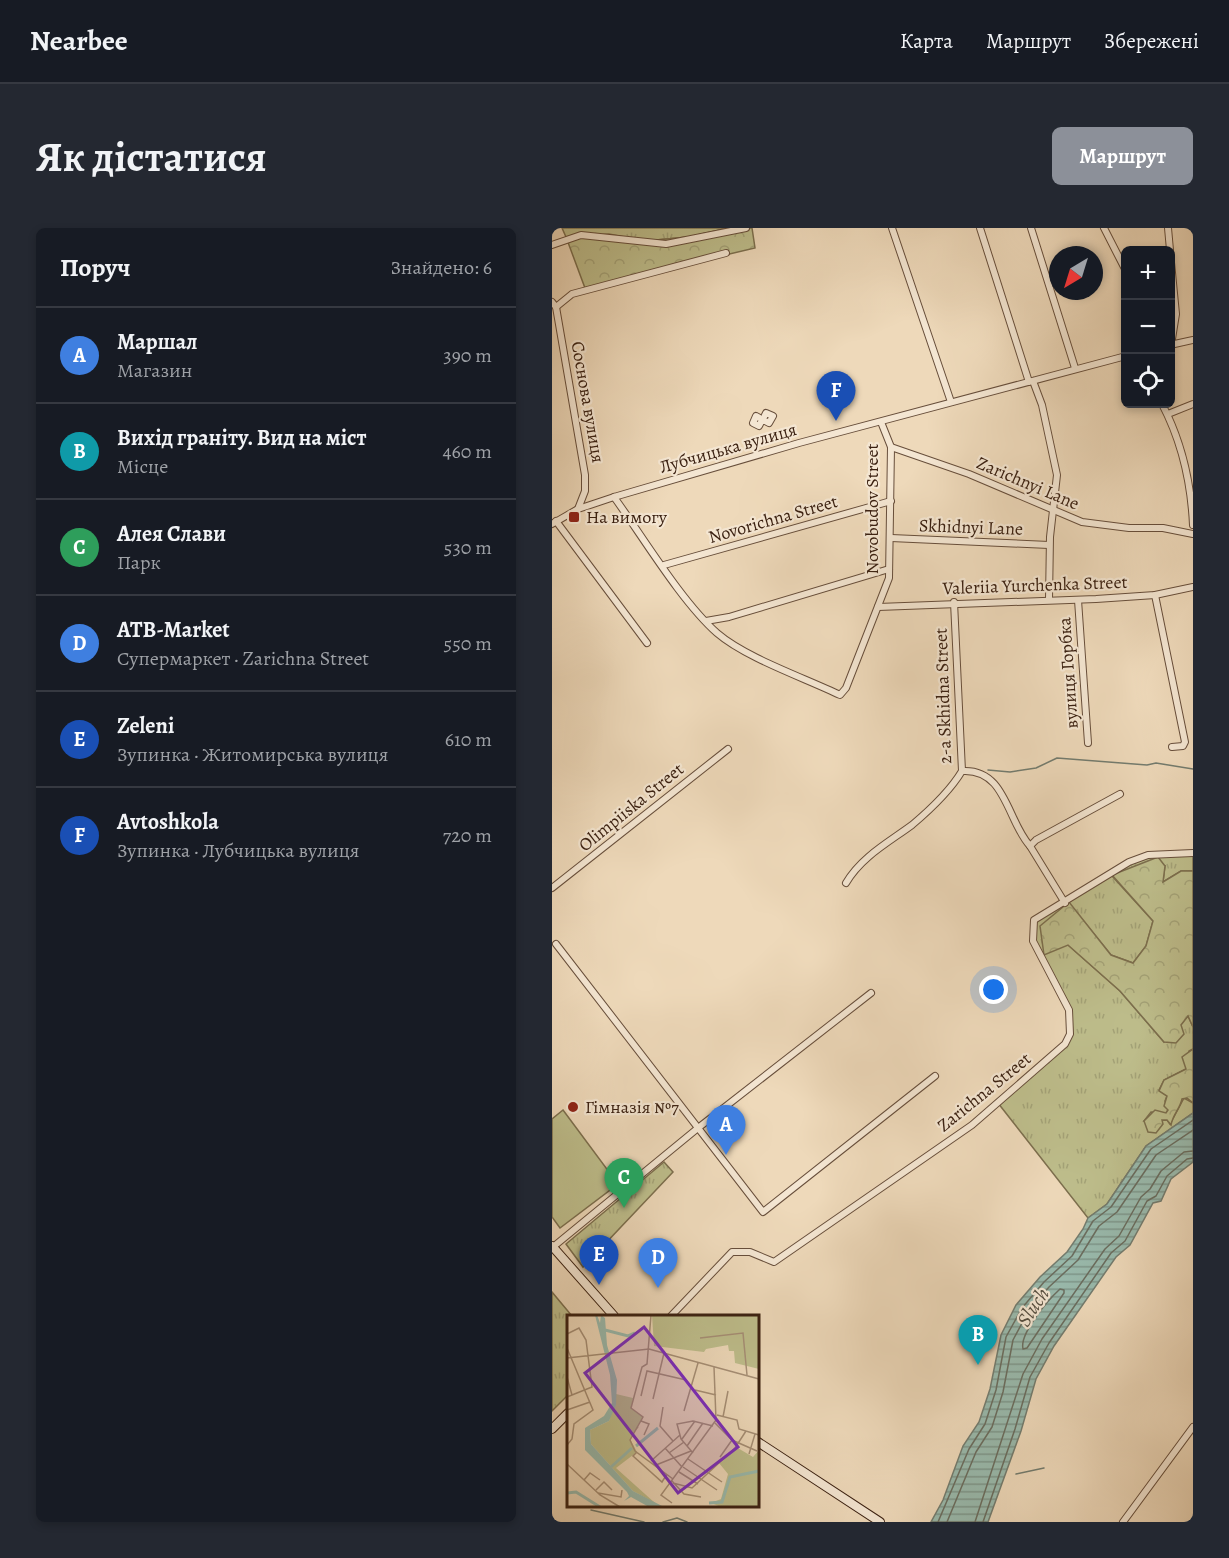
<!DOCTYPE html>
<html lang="uk">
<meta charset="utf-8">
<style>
body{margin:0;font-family:Alegreya,serif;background:#242831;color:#f1f3f6}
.controls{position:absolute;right:18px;top:18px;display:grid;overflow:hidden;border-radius:9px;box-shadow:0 3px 9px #0003}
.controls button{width:54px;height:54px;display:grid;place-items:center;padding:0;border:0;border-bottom:2px solid #363941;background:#171b24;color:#f1f3f6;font:30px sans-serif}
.compass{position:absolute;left:497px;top:18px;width:54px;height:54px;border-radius:50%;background:#171b24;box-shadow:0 3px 9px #0003;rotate:218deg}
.you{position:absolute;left:442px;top:762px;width:21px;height:21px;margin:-15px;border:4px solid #fff;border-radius:50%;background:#1a73e8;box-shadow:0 0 0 9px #1a73e833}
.badge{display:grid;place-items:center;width:39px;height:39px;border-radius:50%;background:#8c9099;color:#fff;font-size:20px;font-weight:700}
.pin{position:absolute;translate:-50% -50px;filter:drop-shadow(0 2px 3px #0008)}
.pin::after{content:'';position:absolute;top:32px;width:21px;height:18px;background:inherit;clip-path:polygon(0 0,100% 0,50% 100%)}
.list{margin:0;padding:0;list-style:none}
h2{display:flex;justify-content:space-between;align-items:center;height:78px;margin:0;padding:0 24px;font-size:26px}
h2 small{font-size:20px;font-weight:400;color:#9ea1a6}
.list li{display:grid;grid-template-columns:39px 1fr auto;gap:18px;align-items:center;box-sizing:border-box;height:96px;padding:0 24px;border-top:2px solid #363941}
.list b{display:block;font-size:22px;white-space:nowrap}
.list p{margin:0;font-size:20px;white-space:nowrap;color:#9ea1a6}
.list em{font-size:20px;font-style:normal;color:#9ea1a6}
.icon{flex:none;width:33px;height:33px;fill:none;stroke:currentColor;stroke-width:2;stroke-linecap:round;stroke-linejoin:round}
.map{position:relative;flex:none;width:641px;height:1294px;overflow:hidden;border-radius:9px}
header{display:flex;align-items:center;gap:36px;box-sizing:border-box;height:84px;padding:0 30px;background:#171b24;border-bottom:2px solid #363941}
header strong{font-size:28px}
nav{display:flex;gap:33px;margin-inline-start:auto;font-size:21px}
.intro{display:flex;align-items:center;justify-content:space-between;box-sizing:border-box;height:144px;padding:0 36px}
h1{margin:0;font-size:42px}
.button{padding:15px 27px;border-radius:9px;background:#8c9099;color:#fff;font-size:21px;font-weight:700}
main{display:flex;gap:36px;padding:0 36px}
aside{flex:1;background:#171b24;border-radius:9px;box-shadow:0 3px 9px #0003}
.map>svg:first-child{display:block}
.grass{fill:url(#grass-tufts);stroke:#7c6f4e;stroke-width:1.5}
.forest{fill:url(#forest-crowns);stroke:#7c6f4e;stroke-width:1.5}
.garden{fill:#bebe8c;stroke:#7c6f4e;stroke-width:1.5}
.water{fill:url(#water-rules);stroke:#737c6f;stroke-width:1.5}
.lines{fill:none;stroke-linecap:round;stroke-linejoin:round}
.shore{stroke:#6a6d5f;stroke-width:1.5}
.stream{stroke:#737c6f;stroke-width:1.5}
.street-casing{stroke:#674e3b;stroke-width:8}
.secondary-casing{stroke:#3a2011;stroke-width:10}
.street{stroke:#f4e6d2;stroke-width:6}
.secondary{stroke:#f4e6d2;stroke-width:8}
.poi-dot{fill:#8f2418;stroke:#f4e6d2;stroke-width:2}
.labels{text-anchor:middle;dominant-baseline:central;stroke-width:4.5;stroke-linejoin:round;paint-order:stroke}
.street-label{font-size:18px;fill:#3a2011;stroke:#f4e6d2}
.poi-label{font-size:18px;fill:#3a2011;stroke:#f4e6d2;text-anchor:start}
.water-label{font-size:20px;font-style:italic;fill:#564e40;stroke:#f4e6d2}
.inset-river{fill:none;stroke:#99baad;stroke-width:3}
.inset-road{fill:none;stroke:#a68f76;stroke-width:1.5}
.view{fill:#7b2cbf;fill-opacity:0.15;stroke:#7b2cbf;stroke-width:3}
.inset-edge{fill:none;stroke:#3a2011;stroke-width:3}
</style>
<header>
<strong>Nearbee</strong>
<nav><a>Карта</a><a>Маршрут</a><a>Збережені</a></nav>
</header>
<div class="intro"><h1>Як дістатися</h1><a class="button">Маршрут</a></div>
<main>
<aside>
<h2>Поруч<small>Знайдено: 6</small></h2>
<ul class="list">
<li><span class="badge" style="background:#3f7fe0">A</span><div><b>Маршал</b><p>Магазин</p></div><em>390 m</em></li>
<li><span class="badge" style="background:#0f9aa8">B</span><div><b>Вихід граніту. Вид на міст</b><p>Місце</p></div><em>460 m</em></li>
<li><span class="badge" style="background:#2e9e5b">C</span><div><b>Алея Слави</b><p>Парк</p></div><em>530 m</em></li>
<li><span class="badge" style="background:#3f7fe0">D</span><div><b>ATB-Market</b><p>Супермаркет · Zarichna Street</p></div><em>550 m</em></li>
<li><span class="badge" style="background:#1a4fb4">E</span><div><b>Zeleni</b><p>Зупинка · Житомирська вулиця</p></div><em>610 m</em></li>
<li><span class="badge" style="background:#1a4fb4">F</span><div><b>Avtoshkola</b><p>Зупинка · Лубчицька вулиця</p></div><em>720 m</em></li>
</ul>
</aside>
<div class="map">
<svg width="641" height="1294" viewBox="0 0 641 1294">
<defs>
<pattern id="grass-tufts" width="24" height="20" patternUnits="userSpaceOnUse" patternTransform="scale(1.5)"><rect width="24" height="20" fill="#bebe8c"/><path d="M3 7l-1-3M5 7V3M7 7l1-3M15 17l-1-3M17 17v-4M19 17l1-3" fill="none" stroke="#a4a378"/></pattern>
<pattern id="forest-crowns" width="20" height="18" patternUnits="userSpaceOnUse" patternTransform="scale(1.5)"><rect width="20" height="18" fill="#bebe8c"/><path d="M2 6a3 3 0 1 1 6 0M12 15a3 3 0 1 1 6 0" fill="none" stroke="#a4a378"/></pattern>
<pattern id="water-rules" width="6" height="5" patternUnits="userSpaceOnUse" patternTransform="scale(1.5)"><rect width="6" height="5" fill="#99baad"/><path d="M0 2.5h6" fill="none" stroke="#7e978b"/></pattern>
</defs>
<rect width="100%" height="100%" fill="#eed9ba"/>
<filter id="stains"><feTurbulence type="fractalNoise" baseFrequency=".00333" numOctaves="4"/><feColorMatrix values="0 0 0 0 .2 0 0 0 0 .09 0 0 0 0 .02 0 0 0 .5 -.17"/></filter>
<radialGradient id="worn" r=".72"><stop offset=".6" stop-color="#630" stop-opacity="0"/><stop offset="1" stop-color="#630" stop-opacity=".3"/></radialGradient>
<g class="grass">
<path d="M10,0H177L136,9L93,13L47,7L14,9Z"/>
<path d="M641,625V643H629L611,654L613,638L560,648L601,693L594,718L581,735L559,727L517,675L516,717L568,763L612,814L636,788L641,799V821L637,823L634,841L612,852L607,862L615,868L613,873L616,882L614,885L599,884L592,893L615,892L618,896L632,870L641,875V885L594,918L555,976L536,990L446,875L513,816C531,781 495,747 483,715C480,709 482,699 482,692L546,652L596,627Z"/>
<path d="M112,934L121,944L31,1039L14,1016Z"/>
<path d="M0,1064L20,1088H16V1167L0,1183Z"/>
</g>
<g class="forest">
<path d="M177,0H200L203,20L33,60L14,9L57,6L93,13L136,9Z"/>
<path d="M606,629L613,638L611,654L629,643H641V799L636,788L629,797L632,806L624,815L612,814L568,763L516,717L492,727L488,698L517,674L559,727L581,735L594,718L601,693L560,647Z"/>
<path d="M641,821V875L635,870L630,871C628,881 621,886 619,897L615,892H610L611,896L604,905L596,904L592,893L603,882L614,885L616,882L612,878L615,868L607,863L612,852L634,841L630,829Z"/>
</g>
<path class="garden" d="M11,882L66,956L8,1000L0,989V891Z"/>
<path class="water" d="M641,885V934L619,951L609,973L601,975L578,1017L564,1029L502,1118L484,1151L469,1203L436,1294H379L391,1272L411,1218L427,1194L438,1161L449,1107L464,1077L488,1049L515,1024L531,1001L536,990L555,976L594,918Z"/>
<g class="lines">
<g class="shore">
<path d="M508,1061L512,1062V1065L475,1120L471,1121C467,1106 496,1072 508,1061Z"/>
<path d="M386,1294L417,1221L433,1196L444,1162L454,1109L470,1080L492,1054L520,1028L541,993L559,979L599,921L641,892"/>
<path d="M395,1294L424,1224L440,1199L451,1164L461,1112L476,1084L497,1059L526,1032L547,998L565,984L604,927L641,902"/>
<path d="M423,1294L471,1146L490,1111L553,1021L567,1008L589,969L598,961L609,943L632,924L641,923"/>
<path d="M431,1294L463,1201L478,1149L497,1115L559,1025L573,1013L595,973L604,968L615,948L635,931L641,930"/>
</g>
<g class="stream">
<path d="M436,542L458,544L484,540L505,530L595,537L604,535L641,541"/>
<path d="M464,1246L492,1240"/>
<path d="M39,1282L92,1294"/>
<path d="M111,1294L125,1290L135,1294"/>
</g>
<g class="street-casing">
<g id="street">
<path d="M340,0L399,174"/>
<path d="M428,0L477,154"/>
<path d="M479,0L523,140"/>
<path d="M552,0L574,43"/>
<path d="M616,0L618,22"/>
<path d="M0,17L29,7L114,16L194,0"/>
<path d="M618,24L624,86L619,117"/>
<path d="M0,74L4,79L33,247V263L26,281"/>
<path d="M4,79L20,66L174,25"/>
<path d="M618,117L641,112"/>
<path d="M481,153L490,177L505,247L498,309L497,371"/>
<path d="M610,176C630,214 639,254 641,297"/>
<path d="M616,186L641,176"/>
<path d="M210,192L207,198L201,195L204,188L217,195L221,188L214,185L211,191"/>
<path d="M339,219L417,246L530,294L577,300H611L641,306"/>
<path d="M62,269C91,309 129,373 165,405C194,430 253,450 288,467L294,460L337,350L339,219L329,194"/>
<path d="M4,293L95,415"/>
<path d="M0,296L26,281L62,269L247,215L574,128"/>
<path d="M339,310L497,317"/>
<path d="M112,337L339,273"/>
<path d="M603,367L633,514L631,518L620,519"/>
<path d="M526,372L536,515"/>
<path d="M326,379L544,371L603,367L641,359"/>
<path d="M154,393L177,389L337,341"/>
<path d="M410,543C454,540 455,593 478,618"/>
<path d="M294,655C309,629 337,614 360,597C379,581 398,563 410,543L402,374"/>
<path d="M0,660L176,521"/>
<path d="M513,675L478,618L484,612L568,566"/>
<path d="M4,716L211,984L383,848"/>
<path d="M1,1019L146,900L319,765"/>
<path d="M119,1088L180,1024H198L222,1034L420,897L513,816L518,806L517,782L481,713L482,692L577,634L596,627L641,625"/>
<path d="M571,1294L641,1199"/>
</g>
</g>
<g class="secondary-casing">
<g id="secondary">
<path d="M0,1018L62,1088"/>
<path d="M0,1201L16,1185"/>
<path d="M206,1214L328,1294"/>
</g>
</g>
<use href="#street" class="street"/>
<use href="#secondary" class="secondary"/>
</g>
<g class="poi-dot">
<rect x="16" y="283" width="12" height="12" rx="3"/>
<circle cx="21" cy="879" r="6"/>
</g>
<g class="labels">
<g class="street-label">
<text transform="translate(36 174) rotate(80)">Соснова вулиця</text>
<text transform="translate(176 220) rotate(-16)">Лубчицька вулиця</text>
<text transform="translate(476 255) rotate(23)">Zarichnyi Lane</text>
<text transform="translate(320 281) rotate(-90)">Novobudov Street</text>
<text transform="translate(221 291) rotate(-16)">Novorichna Street</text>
<text transform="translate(419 299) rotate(2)">Skhidnyi Lane</text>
<text transform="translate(483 357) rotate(-2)">Valeriia Yurchenka Street</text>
<text transform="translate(516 445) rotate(-94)">вулиця Горбка</text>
<text transform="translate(391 468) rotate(-92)">2-a Skhidna Street</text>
<text transform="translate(79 579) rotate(-39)">Olimpiiska Street</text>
<text transform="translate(432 864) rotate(-39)">Zarichna Street</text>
</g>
<g class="poi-label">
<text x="34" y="289">На вимогу</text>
<text x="33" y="879">Гімназія №7</text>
</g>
<g class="water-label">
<text transform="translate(481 1079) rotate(-57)">Sluch</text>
</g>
</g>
<g transform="translate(15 1087)">
<rect width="192" height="192" fill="#eed9ba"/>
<path d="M85,0H192V54L168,48L167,36H162L161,30L139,34L137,37L87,31ZM49,79L66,83L64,93L76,102L63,124L70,137L49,153L88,188L66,176L24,129L23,115L42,106ZM169,132L186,142L192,135V192H154L144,188L154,184L161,159L152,148Z" fill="#bebe8c"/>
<path d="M55,100L75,102L74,107L64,106L65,111L72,112L64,121L53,112Z" fill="#bebe8c"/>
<path d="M28,0H30L33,8L34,0L38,3L40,30L50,65L49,90L42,106L23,115L24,129L66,176L97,192H82L64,182L57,186L62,181L60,177L18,135V113L37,101L45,88L43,60Z" fill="#99baad"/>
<path class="inset-river" d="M38,15L61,21L68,18M69,131L91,113M44,152L65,133M0,178L9,177L33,192M142,188L155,187L163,162L192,156"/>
<path class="inset-road" d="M84,0L80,49L75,52L64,93L76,102L63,125L68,136L106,164M0,19L12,13L19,25L25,72L0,82M133,23L176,18L180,60M0,33L26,95L7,109L5,124L0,130M0,43L82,34L192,64M0,62L5,80M128,75L149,80M74,81L80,56L119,65M86,84L97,38M96,92L93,111L106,126M0,95L23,87M117,96L131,48M150,100L170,105L172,114L192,120M156,102L161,76M74,106L82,109L77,120M148,108L165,125L190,136M115,124L128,106M120,131L136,108M98,133L115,152M70,137L66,141L95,167L100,159M102,138L117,127M126,138L114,124L110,109L126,106L146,111M182,139L188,119M153,142L165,125M121,144L155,167M84,146L113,120M0,149L33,180L53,192M89,150L124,136M116,152L150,175M112,157L131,169M17,165L23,158L33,165M105,166L117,179L134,182M106,168L125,173L168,133L179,116M29,175L37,167L45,175M31,178L54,182L55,175M105,188L94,180L149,105L147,52"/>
<path class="view" d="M77,12L171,132L111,178L18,58Z"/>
<rect width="192" height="192" class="inset-edge"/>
</g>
<rect width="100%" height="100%" filter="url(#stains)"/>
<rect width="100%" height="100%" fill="url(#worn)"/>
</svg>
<div class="controls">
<button>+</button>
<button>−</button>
<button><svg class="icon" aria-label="locate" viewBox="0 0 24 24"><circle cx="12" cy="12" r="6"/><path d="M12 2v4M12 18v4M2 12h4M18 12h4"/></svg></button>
</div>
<svg class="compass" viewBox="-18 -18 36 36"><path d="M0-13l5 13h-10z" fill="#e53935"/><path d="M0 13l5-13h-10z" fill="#9ea1a6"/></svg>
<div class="you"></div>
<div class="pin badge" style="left:174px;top:927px;background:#3f7fe0">A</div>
<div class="pin badge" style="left:426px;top:1137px;background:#0f9aa8">B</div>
<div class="pin badge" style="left:72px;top:980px;background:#2e9e5b">C</div>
<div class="pin badge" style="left:106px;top:1060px;background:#3f7fe0">D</div>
<div class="pin badge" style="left:47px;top:1057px;background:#1a4fb4">E</div>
<div class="pin badge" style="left:284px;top:193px;background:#1a4fb4">F</div>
</div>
</main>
